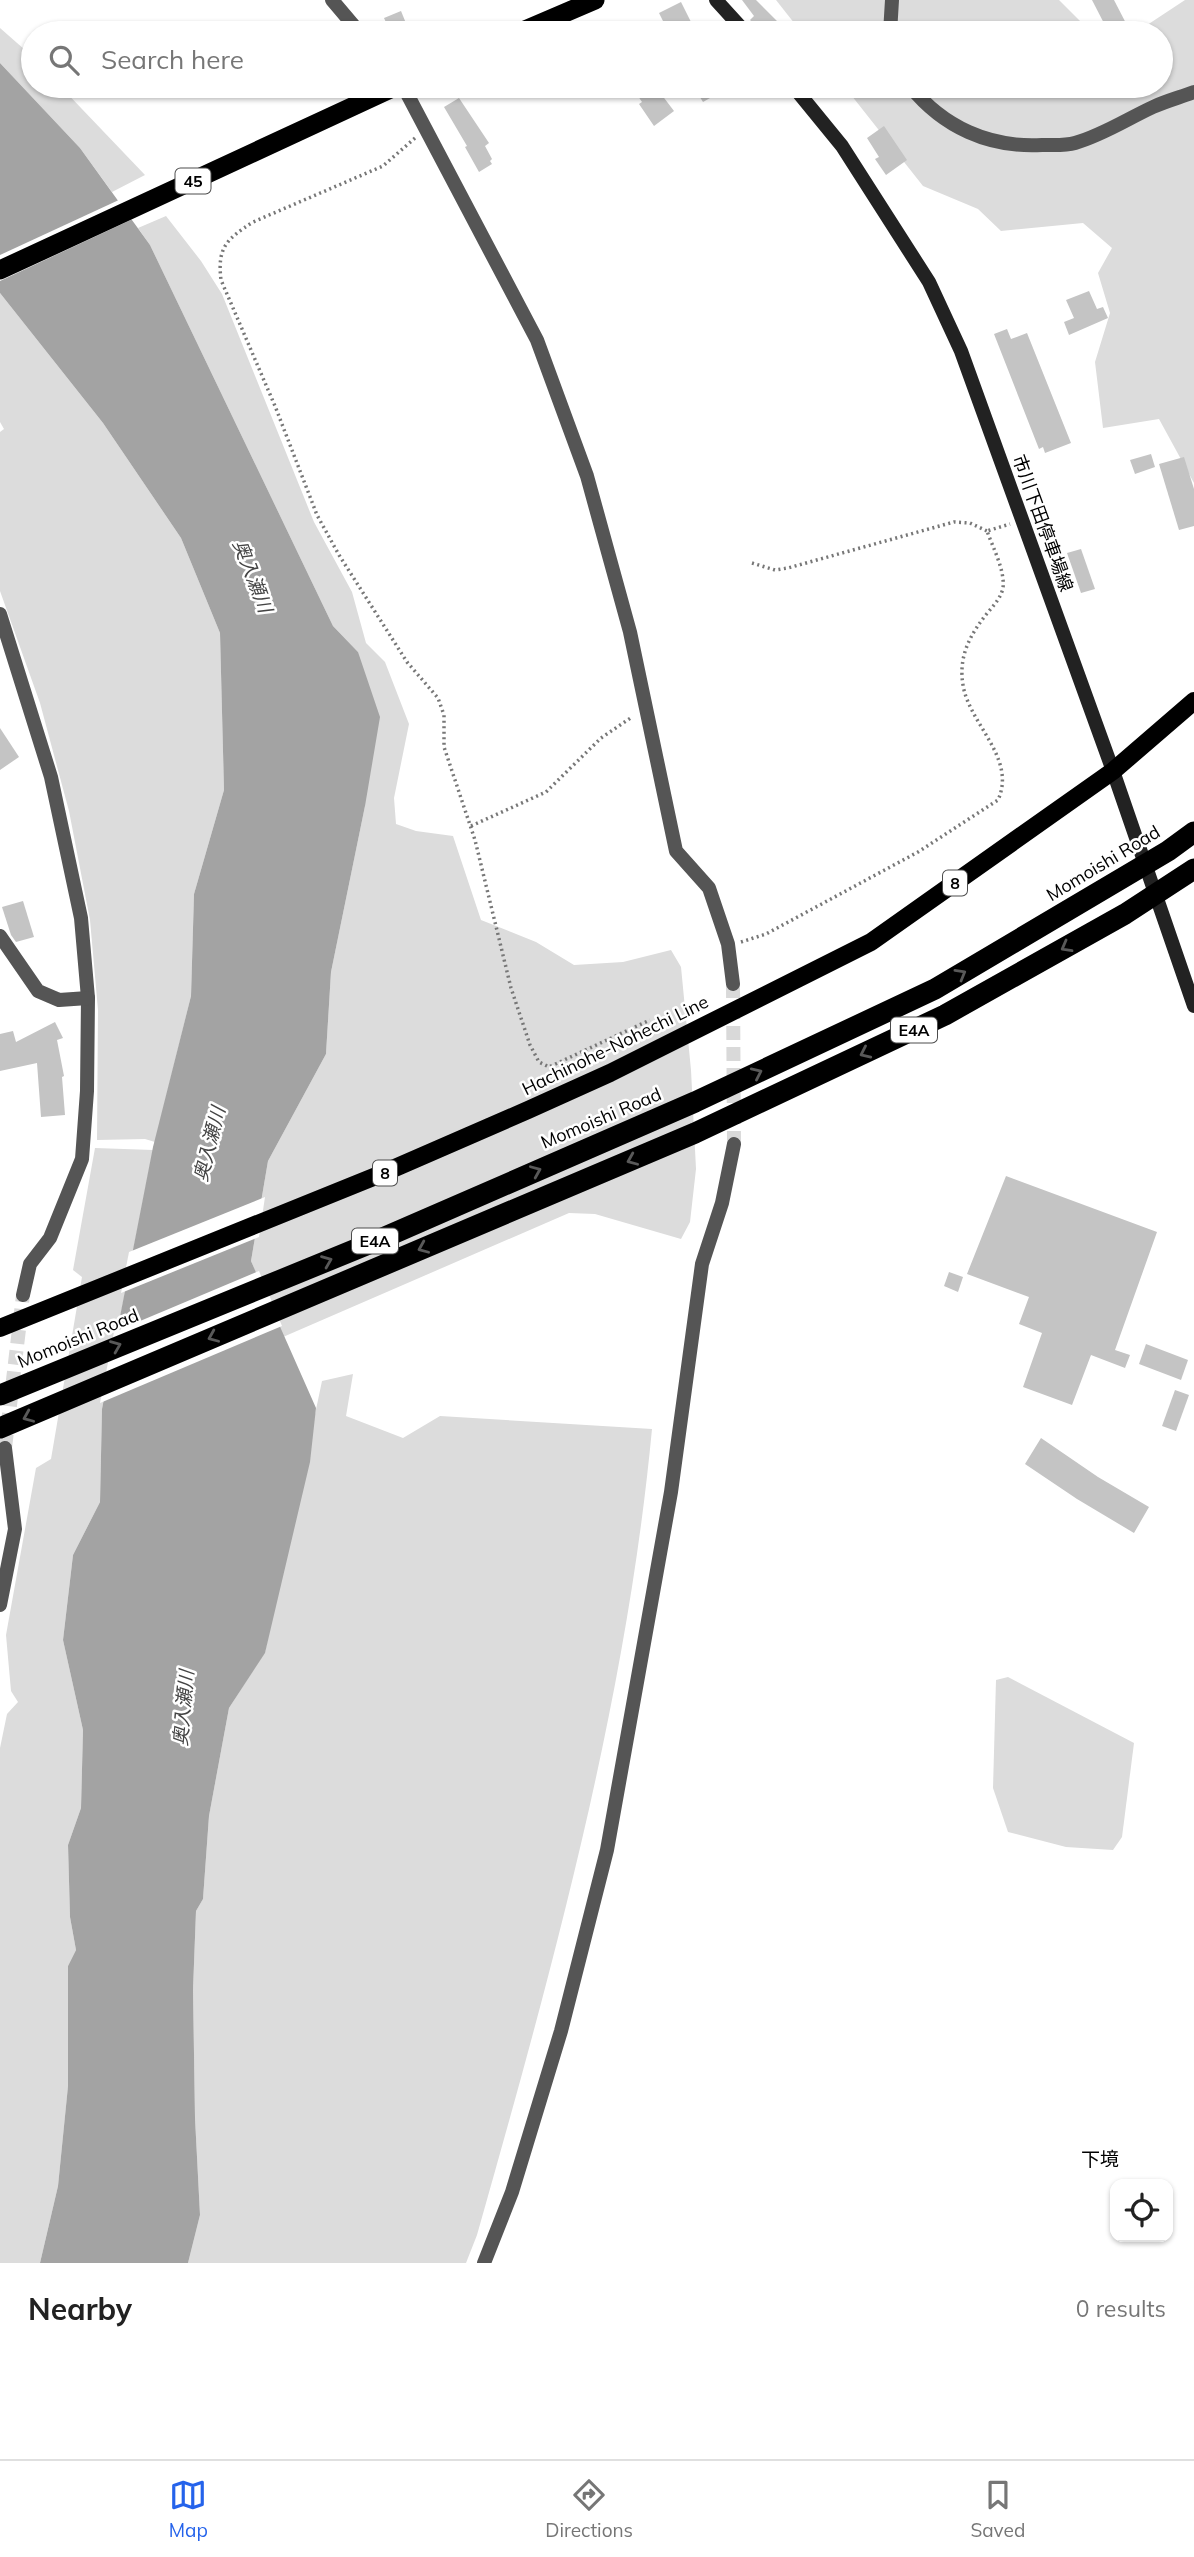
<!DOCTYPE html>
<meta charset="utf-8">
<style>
body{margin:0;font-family:Mulish,"Noto Sans JP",sans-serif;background:#f2f2f2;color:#222}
.controls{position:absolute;right:21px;bottom:21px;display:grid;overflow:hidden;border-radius:14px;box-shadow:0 2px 5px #0004}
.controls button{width:63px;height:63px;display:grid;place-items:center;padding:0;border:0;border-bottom:2px solid #e0e0e0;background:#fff;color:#222;font:35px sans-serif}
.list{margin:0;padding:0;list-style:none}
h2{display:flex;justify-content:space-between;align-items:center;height:91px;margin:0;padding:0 28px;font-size:30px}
h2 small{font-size:23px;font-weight:400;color:#767676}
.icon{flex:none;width:38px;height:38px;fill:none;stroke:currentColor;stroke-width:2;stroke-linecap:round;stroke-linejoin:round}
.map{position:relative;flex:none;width:1194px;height:2263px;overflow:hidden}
.search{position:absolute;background:#fff;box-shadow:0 2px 5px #0004;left:21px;right:21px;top:21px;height:77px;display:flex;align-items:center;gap:18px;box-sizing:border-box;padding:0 24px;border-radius:38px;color:#767676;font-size:26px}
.sheet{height:196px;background:#fff}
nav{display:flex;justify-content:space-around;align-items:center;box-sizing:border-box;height:98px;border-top:2px solid #e0e0e0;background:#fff;font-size:19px;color:#767676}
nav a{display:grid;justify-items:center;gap:4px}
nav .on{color:#2563eb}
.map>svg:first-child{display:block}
.green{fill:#dcdcdc}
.water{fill:#a3a3a3}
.pier{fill:#fff}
.building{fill:#c4c4c4}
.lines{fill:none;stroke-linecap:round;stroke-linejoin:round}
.minor-tunnel{stroke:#d9d9d9;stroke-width:14;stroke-dasharray:14 7;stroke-linecap:butt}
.path{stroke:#777;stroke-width:3.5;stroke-dasharray:2 3.5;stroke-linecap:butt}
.minor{stroke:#555;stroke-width:14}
.secondary{stroke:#222;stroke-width:14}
.primary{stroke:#000;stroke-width:18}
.trunk{stroke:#000;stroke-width:19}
.motorway{stroke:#000;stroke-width:21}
.oneway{stroke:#595959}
.labels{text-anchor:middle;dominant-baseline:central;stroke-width:5;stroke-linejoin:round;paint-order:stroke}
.shield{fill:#fff;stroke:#4c4c4c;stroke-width:2}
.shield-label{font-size:16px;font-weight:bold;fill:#000}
.street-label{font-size:18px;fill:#000;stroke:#fff}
.water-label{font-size:19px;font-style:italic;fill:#444;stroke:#fff}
.neighbourhood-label{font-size:19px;fill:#000;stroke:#fff}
</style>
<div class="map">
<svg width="1194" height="2263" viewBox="0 0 1194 2263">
<rect width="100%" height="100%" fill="#fff"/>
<g class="green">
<path d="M776,0H1059L1092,33H802Z"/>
<path d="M1185,0H1194V483L1159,419L1103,428L1095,362L1110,313L1098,273L1112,248L1083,223L1001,231L978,209L923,186L844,86H1161V33H1135Z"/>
<path d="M0,28L33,57V86H60L145,175L112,192L80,148L0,63Z"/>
<path d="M166,216L201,261L222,294L314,522L352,592L366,643L385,662L409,724L394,798L396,824L416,831L453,836L481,920L536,942L574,965L623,962L671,950L681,967L691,1070L696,1169L690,1222L681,1239L595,1214L569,1213L283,1337L251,1261L268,1161L326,1054L331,972L365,806L358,652L333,626L150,245L138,228Z"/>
<path d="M0,293L103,423L181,538L220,633L224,790L194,894L191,996L155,1142L145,1139L97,1140L98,1010L90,920L69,811L40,703L0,591V432L4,429L0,422Z"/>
<path d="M95,1148L153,1150L102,1409L100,1502L73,1555L63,1640L83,1730L81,1808L68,1845L70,1917L76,1950L68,1966V2086L58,2186L40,2263H0V1748L7,1714L18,1702L11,1691L6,1635L36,1468L51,1459L82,1277L73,1270Z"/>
<path d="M353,1374L346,1416L403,1438L440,1416L652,1429C626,1704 552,1970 477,2235L466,2263H188L200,2215L195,2118L193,1990L196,1911L203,1899L209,1816L229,1708L265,1652L322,1381Z"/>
<path d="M1008,1677L1134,1743L1122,1837L1113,1850L1066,1847L1008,1832L993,1788L996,1680Z"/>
</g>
<path class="water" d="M0,63L80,148L150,245L333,626L358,652L380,717L365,806L331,972L326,1054L268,1161L251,1261L316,1408L310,1462L265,1653L229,1708L209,1816L203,1899L196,1911L193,1990L195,2118L200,2215L188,2263H40L58,2186L68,2086V1966L76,1950L70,1917L68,1845L81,1808L83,1730L63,1640L73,1555L100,1502L102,1409L153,1147L191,996L194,894L224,790L220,633L181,538L103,423L0,293Z"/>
<g class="pier">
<path d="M121,199L135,218L0,281V255Z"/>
<path d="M265,1197L259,1237L121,1293L129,1252Z"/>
<path d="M259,1271L282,1326L100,1403L114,1332Z"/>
</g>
<g class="building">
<path d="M742,0H756L777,21L763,33L750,20L754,16Z"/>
<path d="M1092,0H1114L1131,33H1109Z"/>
<path d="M681,2L694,28L695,33H669L659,13Z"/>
<path d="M401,11L410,33H391L384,18Z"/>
<path d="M646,86H655L674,111L654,126L639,104L642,102L636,93Z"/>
<path d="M693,86H731L703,102Z"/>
<path d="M459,98L489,143L485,146L492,159L490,161L492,164L479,172L465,147L467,146L444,107Z"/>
<path d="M884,126L907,160L886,175L875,159L879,157L867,138Z"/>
<path d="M1089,291L1097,309L1103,307L1108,318L1069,335L1064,322L1074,318L1066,300Z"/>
<path d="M1007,329L1011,339L1027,333L1071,443L1045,453L1043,447L1039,449L994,334Z"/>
<path d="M1151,454L1155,467L1135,474L1130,460Z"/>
<path d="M1184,457L1194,489V526L1179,530L1159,464Z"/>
<path d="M1081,549L1095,589L1081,593L1067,553Z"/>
<path d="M0,728L19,757L0,770Z"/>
<path d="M23,901L34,937L16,942L11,935L2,907Z"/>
<path d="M55,1022L63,1038L57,1040L64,1076L62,1077L65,1115L41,1117L37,1063L0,1071V1034L13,1031L16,1042Z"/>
<path d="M1006,1176L1157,1232L1115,1350L1130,1355L1125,1368L1091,1355L1072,1405L1023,1387L1042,1333L1019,1324L1029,1297L967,1274Z"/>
<path d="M949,1272L963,1277L958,1292L944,1286Z"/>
<path d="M1146,1344L1188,1360L1181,1380L1139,1364Z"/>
<path d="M1175,1390L1189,1395L1176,1431L1162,1426Z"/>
<path d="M1041,1438L1098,1477L1149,1507L1134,1533L1077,1499L1025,1464Z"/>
</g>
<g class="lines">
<g class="minor-tunnel">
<path d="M733,984L734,1144"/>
<path d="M5,1448L23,1295"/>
</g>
<g class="path">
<path d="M415,138L383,166L253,222C227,239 217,247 221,280L275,406L317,515L339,555L407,662L438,698L444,715V747L475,840L511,988L530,1045L539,1062L549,1067L650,1020"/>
<path d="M752,563L775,570L788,568L954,522L970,523L987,531"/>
<path d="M471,826L546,792L601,738L632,717"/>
<path d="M741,942L766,934L918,852L998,800C1017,758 969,724 963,685C958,655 971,633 989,611C995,604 1001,597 1003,588C1005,570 993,548 987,531L1010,524"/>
</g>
<g class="minor">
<path d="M332,0L360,33"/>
<path d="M890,33L892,0"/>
<path d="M403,86L537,340L587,476L630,632L676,851L709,888L728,944L733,984"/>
<path d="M910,86C943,127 989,148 1042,145C1053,145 1065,146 1075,143C1103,135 1127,119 1153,107C1166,101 1181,97 1194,92"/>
<path d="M0,614L51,777L81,918L88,998L87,1091L82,1159L50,1238L30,1264L23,1295"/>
<path d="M0,936L38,991L59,1000L88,998"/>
<path d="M0,1605L15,1529L5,1448"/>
<path d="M484,2263L512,2192L561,2031L607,1850L671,1492L702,1264L722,1203L734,1144"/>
</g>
<g class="secondary">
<path d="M716,0L746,33"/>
<path d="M793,86L842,146L929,282L961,351L1113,771L1194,1006"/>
</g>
<path class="primary" d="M0,1328L381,1174L528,1110L610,1073L871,942L1113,771L1194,701"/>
<g class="trunk">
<path d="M518,33L595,0"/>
<path d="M0,270L397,86"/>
</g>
<g class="motorway">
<path d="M0,1395L376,1241L695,1102L935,989L1168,851L1194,832"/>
<path d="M0,1428L695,1133L945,1015L1125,914L1194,869"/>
</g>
</g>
<defs><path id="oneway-chevron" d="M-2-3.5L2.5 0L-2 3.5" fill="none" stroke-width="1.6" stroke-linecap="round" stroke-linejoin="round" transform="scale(1.75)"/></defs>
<g class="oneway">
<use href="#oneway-chevron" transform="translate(1066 947) rotate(151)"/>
<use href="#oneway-chevron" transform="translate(961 974) rotate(-30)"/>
<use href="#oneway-chevron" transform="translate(865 1053) rotate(155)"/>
<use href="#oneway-chevron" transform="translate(757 1073) rotate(-25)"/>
<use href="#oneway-chevron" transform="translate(632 1160) rotate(157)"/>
<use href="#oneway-chevron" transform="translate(536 1171) rotate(-23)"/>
<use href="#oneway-chevron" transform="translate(423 1248) rotate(157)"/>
<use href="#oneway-chevron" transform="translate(327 1261) rotate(-22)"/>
<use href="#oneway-chevron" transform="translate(213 1337) rotate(157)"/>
<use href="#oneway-chevron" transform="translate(116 1346) rotate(-22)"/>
<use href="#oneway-chevron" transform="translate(28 1417) rotate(157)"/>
</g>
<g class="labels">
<g class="shield">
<rect x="175.5" y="168.5" width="35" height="25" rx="5"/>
<rect x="943" y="870.5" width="24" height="25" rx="5"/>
<rect x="891" y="1017.5" width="46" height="25" rx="5"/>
<rect x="373" y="1160.5" width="24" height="25" rx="5"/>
<rect x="352" y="1228.5" width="46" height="25" rx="5"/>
</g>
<g class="shield-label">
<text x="193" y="181">45</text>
<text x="955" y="883">8</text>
<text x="914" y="1030">E4A</text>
<text x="385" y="1173">8</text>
<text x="375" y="1241">E4A</text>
</g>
<g class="street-label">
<text transform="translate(1043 523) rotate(70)">市川下田停車場線</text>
<text transform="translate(1103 863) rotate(-31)">Momoishi Road</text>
<text transform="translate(615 1045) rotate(-26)">Hachinohe-Nohechi Line</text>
<text transform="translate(601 1118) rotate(-23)">Momoishi Road</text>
<text transform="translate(78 1338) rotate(-22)">Momoishi Road</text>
</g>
<g class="water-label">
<text transform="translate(253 576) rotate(69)">奥入瀬川</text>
<text transform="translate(209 1144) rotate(-76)">奥入瀬川</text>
<text transform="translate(183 1708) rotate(-85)">奥入瀬川</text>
</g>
<g class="neighbourhood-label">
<text x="1100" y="2159">下境</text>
</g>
</g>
</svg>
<div class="controls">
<button><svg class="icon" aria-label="locate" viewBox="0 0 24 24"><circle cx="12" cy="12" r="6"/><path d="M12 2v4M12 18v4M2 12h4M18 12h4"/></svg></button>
</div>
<div class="search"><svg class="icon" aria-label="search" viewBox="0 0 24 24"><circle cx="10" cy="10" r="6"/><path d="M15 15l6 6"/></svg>Search here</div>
</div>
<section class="sheet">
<h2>Nearby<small>0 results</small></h2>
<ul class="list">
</ul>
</section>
<nav>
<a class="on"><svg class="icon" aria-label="map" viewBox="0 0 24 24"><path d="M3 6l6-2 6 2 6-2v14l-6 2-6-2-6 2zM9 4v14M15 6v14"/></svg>Map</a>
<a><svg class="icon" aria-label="directions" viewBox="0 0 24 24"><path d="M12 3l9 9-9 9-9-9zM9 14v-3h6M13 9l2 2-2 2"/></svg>Directions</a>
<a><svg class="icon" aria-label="saved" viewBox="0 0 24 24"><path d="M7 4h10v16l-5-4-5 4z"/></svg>Saved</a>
</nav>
